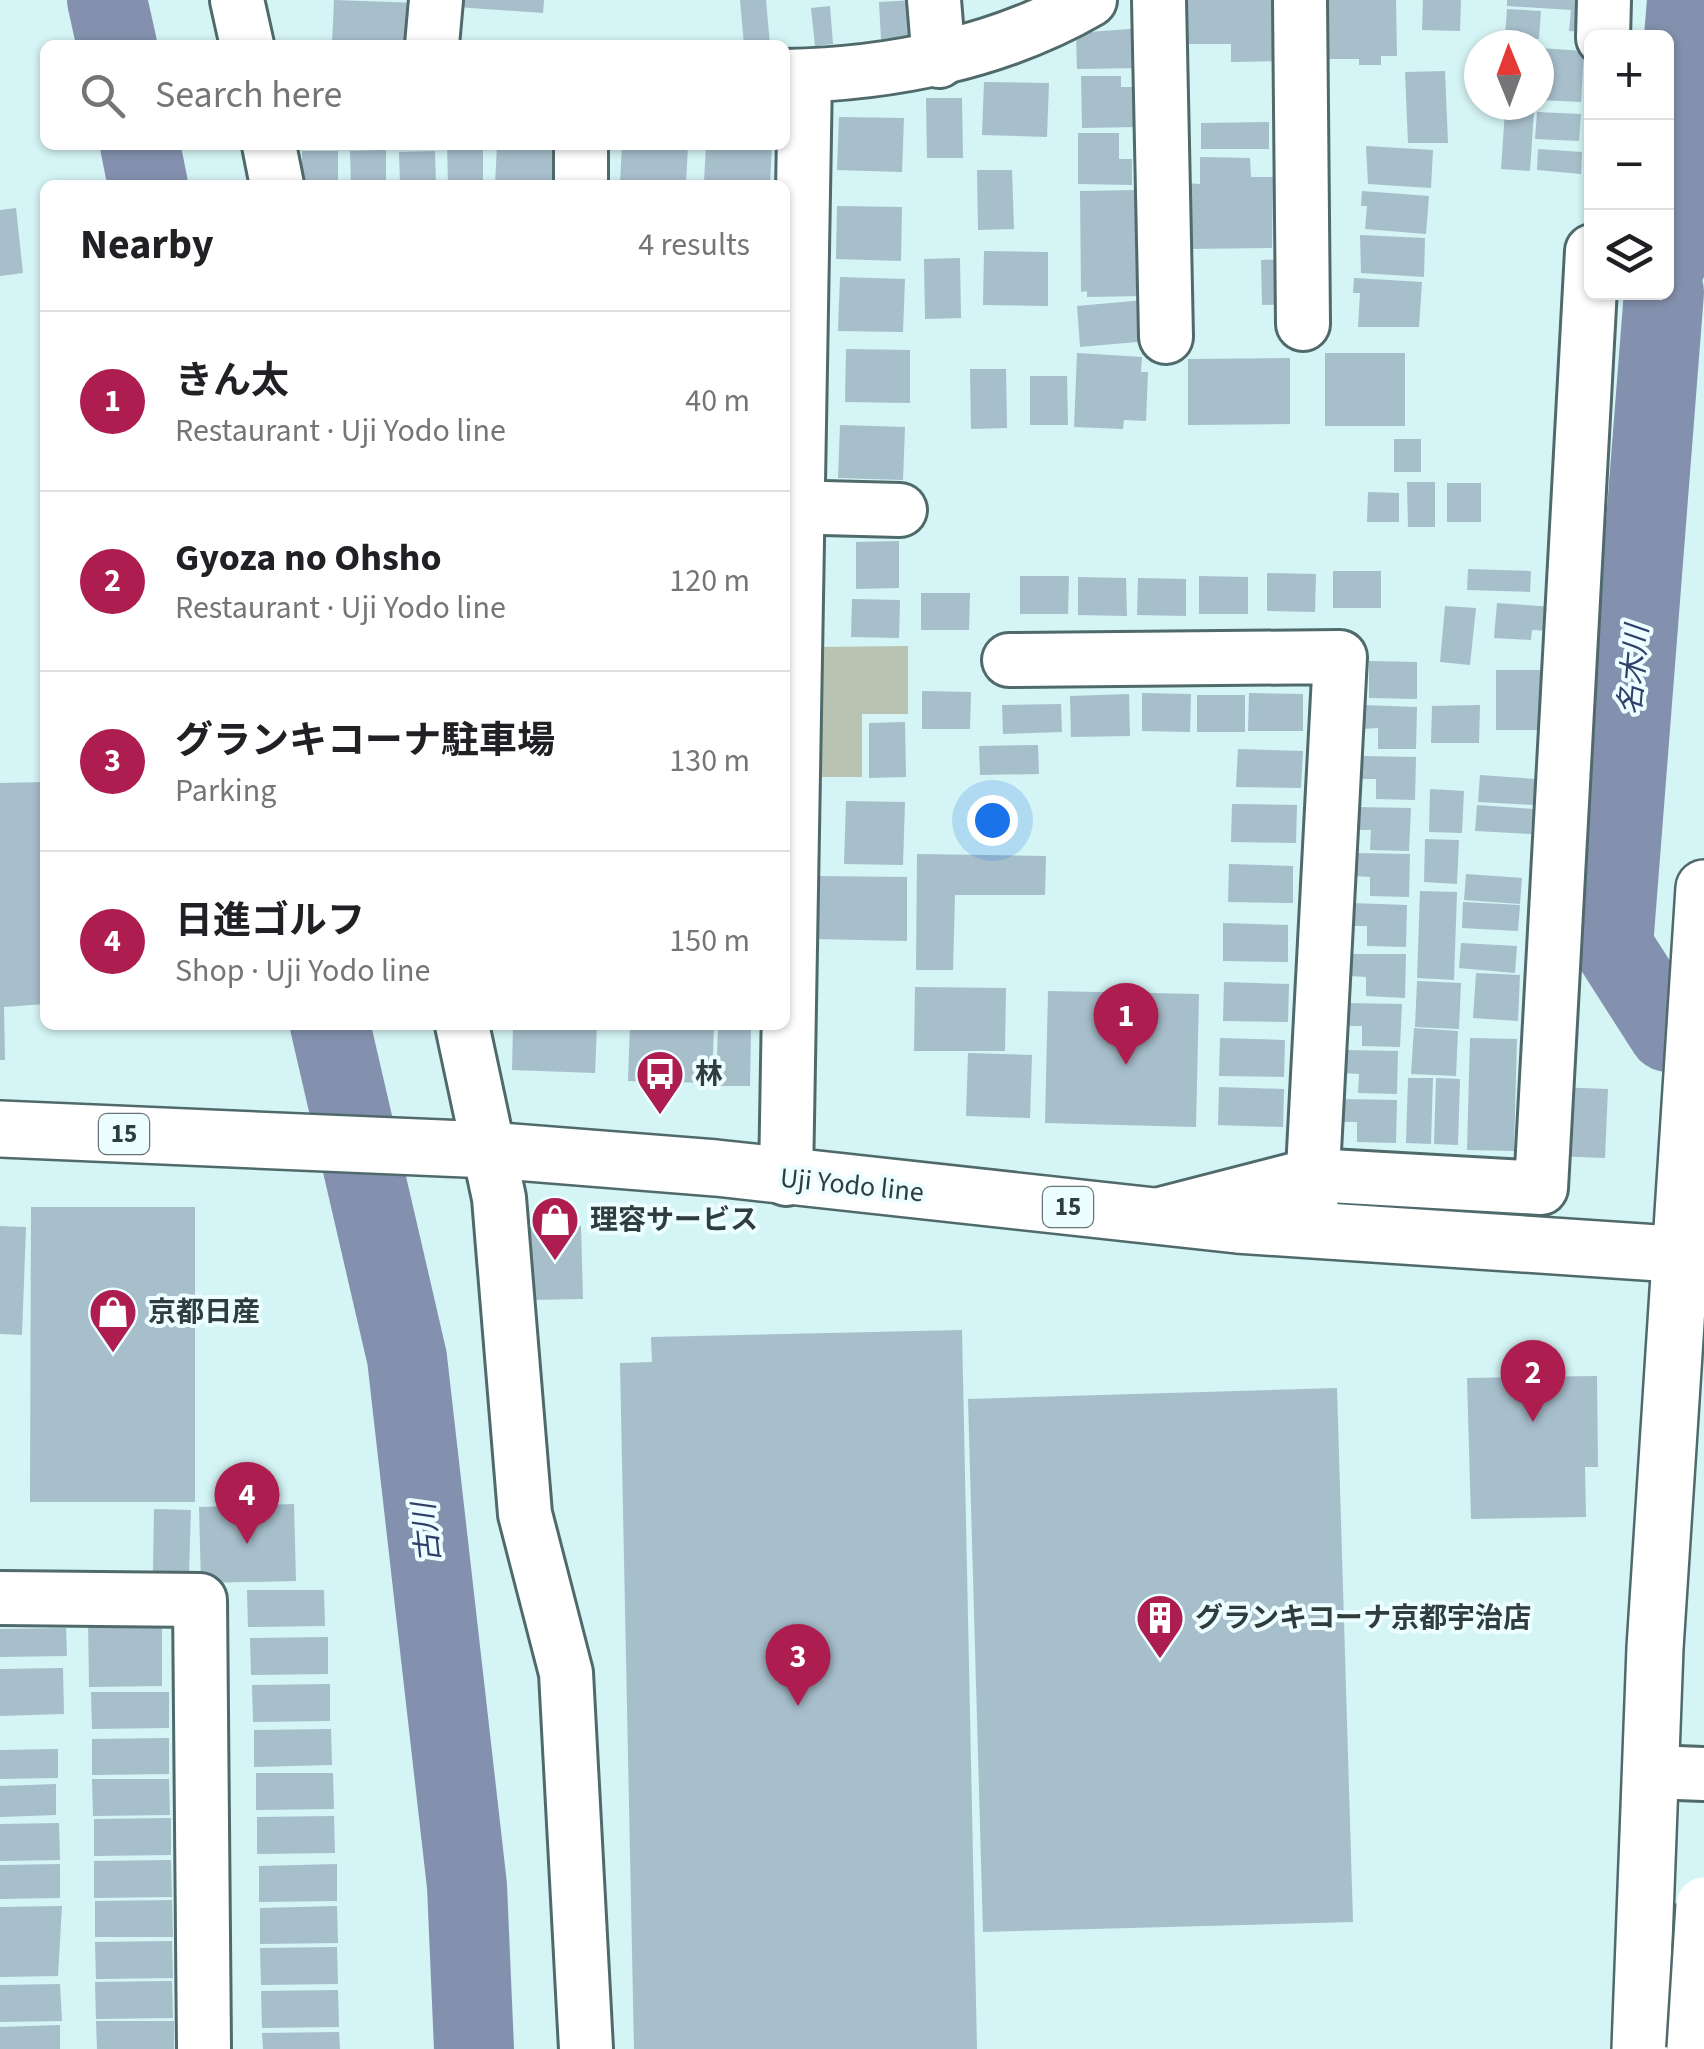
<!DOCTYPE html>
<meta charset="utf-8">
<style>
body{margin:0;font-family:"Source Sans 3","Noto Sans JP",sans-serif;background:#f6f6f6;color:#202124}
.controls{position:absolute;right:30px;top:30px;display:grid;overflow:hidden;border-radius:15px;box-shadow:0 2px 8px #0004}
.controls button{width:90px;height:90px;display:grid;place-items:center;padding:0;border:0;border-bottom:2px solid #e0e0e0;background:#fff;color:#202124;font:50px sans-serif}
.compass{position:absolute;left:1464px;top:30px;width:90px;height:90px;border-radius:50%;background:#fff;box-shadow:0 2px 8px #0004;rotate:359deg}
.you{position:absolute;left:992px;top:820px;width:35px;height:35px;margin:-25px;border:8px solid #fff;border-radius:50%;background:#1a73e8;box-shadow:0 0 0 15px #1a73e833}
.badge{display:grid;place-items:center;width:65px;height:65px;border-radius:50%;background:#ae1d4f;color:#fff;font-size:32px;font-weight:700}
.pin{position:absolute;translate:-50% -82px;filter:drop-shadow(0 2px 5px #0008)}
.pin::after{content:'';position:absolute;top:52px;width:35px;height:30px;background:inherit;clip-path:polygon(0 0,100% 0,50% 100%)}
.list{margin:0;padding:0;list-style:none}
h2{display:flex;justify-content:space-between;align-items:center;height:130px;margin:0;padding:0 40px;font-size:42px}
h2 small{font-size:32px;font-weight:400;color:#757577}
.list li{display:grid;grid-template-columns:65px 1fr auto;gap:30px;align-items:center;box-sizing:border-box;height:180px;padding:0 40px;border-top:2px solid #e0e0e0}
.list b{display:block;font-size:38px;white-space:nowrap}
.list p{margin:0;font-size:32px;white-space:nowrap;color:#757577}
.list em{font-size:32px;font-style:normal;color:#757577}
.icon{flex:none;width:55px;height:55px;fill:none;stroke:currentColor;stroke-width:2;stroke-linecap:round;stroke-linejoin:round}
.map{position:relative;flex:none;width:1704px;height:2049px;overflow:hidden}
.search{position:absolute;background:#fff;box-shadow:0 2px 8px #0004;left:40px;top:40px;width:750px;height:110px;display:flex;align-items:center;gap:25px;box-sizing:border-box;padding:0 35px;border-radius:15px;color:#757577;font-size:38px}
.panel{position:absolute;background:#fff;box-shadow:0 2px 8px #0004;left:40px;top:180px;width:750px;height:850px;border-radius:15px}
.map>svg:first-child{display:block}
.green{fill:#b8c4b1}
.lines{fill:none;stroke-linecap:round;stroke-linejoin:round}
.river{stroke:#8491ae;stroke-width:80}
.building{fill:#a7becb}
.street-casing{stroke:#506a6c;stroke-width:58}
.primary-casing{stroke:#506a6c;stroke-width:60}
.highway-casing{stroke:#506a6c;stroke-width:60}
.street{stroke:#fff;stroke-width:52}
.primary{stroke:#fff;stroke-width:55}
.highway{stroke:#fff;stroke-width:55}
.highway-bridge-casing{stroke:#506a6c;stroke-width:60;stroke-linecap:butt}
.highway-bridge{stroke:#fff;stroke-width:55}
.labels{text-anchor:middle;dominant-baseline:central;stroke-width:8;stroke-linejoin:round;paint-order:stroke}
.shield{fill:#ecfeff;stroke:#687677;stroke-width:2.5}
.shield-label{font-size:25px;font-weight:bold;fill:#303c3d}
.poi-label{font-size:28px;font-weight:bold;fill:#303c3d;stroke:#ecfeff;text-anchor:start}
.street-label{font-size:28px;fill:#303c3d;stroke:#ecfeff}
.water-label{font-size:30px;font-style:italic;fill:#30406b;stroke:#ecfeff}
</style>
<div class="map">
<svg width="1704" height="2049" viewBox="0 0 1704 2049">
<rect width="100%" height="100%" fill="#d5f4f5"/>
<path class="green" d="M908,646V714H862V777H816V647Z"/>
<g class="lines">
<g class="river">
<path d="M107,0L117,45"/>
<path d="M140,145L148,185"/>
<path d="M1666,264L1687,0"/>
<path d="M1664,292L1613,946L1668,1032"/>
<path d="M330,1025L407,1358L467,1886L474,2049"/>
</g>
</g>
<g class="building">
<path d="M334,0L419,3L417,45H332Z"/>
<path d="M457,0H544L543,13L456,7Z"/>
<path d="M740,0H766L770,45H744Z"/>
<path d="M915,0L917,37L881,39L879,2Z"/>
<path d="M1183,0H1278L1279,61L1231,62V44H1184Z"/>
<path d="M1318,0H1396L1397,56H1381V65H1359V59H1319Z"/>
<path d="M1423,0H1461L1460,31L1422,30Z"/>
<path d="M1507,0H1596L1594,33L1569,31L1571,10L1507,6Z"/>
<path d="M830,6L833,44L815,46L811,8Z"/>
<path d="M1507,9L1541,11L1539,39L1505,37Z"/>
<path d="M1142,28L1143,68L1077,69L1076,33Z"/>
<path d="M1539,48L1584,51L1581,102L1539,100Z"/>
<path d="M1445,71L1448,143H1408L1405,72Z"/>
<path d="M1081,76H1121V87H1136L1137,127L1082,128Z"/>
<path d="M984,82L1049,83L1047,137L982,135Z"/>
<path d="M926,98H962L963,158H927Z"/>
<path d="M1505,110L1534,112L1530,171L1501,169Z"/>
<path d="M1537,112L1581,114L1579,141L1535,139Z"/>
<path d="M839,117L904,118L902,172L837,170Z"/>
<path d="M1269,122V149H1201V123Z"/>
<path d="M1078,133H1119V159H1132V185L1078,184Z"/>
<path d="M447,145H483V185H448Z"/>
<path d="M497,145H563L561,185H495Z"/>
<path d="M622,145H688L686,185L620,183Z"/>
<path d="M706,145H772L770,185L704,182Z"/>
<path d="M1366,146L1433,150L1431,188L1368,184Z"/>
<path d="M1538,149L1582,152L1581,174L1537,170Z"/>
<path d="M386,150V185H351L350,151Z"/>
<rect x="302" y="151" width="36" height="34"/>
<path d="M435,151L436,185H400L399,152Z"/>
<path d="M1200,157L1250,158L1251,177H1273L1272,248L1184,249V183L1200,184Z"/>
<path d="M977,170H1012L1014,229L978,230Z"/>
<path d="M1137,190L1144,296L1087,297V291L1081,292L1080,191Z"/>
<path d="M1362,191L1429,196L1426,234L1365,229L1367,206H1361Z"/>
<path d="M837,206L902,207L901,261L836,259Z"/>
<path d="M16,208L23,273L0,276V210Z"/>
<path d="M1360,235L1425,238L1424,277L1361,273Z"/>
<path d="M984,251L1048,252V306L983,305Z"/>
<path d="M960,258L961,318L925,319L924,259Z"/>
<path d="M1288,259L1289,304L1262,305L1261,260Z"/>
<path d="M840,277L905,279L903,332L838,331Z"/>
<path d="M1354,278L1422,282L1419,327H1358L1360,293H1353Z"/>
<path d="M1144,300L1148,341L1080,347L1077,306Z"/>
<path d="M846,349L910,350V403L845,402Z"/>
<path d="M1077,353L1142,357L1141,372H1148L1146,421L1124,420L1123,429L1074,427Z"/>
<rect x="1325" y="353" width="80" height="73"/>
<path d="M1290,358V424L1188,425V359Z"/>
<path d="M970,369H1006L1007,428L971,429Z"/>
<path d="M1030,376H1067L1068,425H1030Z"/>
<path d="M840,425L905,427L903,480L838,478Z"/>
<rect x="1394" y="439" width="27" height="33"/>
<path d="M1407,482H1435V527H1408Z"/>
<rect x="1447" y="483" width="34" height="39"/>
<path d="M1368,492L1399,493V522H1367Z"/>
<path d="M899,541V588L856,589V542Z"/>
<path d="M1468,569L1531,571L1530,592L1467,590Z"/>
<rect x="1333" y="571" width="48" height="37"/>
<path d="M1267,573L1316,574L1315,612L1267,611Z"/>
<path d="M1020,576H1069L1068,614H1020Z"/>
<path d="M1199,576L1248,577V614H1199Z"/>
<path d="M1078,577L1126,578L1127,616L1078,615Z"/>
<path d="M1138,578L1186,579V616L1137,615Z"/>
<path d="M921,593H970L969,630H921Z"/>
<path d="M852,599L900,600L899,638L851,637Z"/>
<path d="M1497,603L1554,607L1553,631L1532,630L1531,640L1494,638Z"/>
<path d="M1445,606L1476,608L1470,665L1440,662Z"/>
<path d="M1369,661L1417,662V699L1369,698Z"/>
<path d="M1496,670H1544L1545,730H1496Z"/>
<path d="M922,691L971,692L970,729H922Z"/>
<path d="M1142,693L1191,694L1190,732L1142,731Z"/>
<path d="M1249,693L1303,694V731H1248Z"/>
<path d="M1129,694L1130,736L1071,737L1070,696Z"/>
<rect x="1197" y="695" width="48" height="37"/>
<path d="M1061,704L1062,732L1003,734L1002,705Z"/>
<path d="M1363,705L1417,707L1416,749H1378V728L1362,729Z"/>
<path d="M1480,705L1479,743H1431L1432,706Z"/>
<path d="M905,722L906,777L869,778V723Z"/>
<path d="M1038,745L1039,774L980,775L979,746Z"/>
<path d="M1238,749L1303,751L1301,788L1236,787Z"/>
<path d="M1361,756L1416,757L1415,800L1376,799V779H1360Z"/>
<path d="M1480,775L1536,779L1534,805L1478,802Z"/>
<path d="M45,782V1004L4,1007L5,1060H0V783Z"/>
<path d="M1430,789L1464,791L1462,833L1429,832Z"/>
<path d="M846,801L905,802L903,865L844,864Z"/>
<path d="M1232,804L1297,805L1296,843L1231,842Z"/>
<path d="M1477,805L1533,809L1531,834L1475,831Z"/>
<path d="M1356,807L1411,808L1409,851L1370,850L1371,830H1355Z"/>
<path d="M1425,839L1459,840L1457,884L1424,882Z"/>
<path d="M1355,853L1410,854L1409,897L1370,896V877L1355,876Z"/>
<path d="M917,854L1046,856L1045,895H955L953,970H916Z"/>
<path d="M1229,864L1293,866V903L1228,902Z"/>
<path d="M1466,874L1522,878L1520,904L1464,900Z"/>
<path d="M816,876L907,877V941L816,939Z"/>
<path d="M1420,891L1457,892L1454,980L1417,978Z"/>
<path d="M1463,902L1520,905L1518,931L1462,928Z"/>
<path d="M1352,903L1407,905L1406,947L1367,946V926H1351Z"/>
<path d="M1223,923L1288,925V962L1223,961Z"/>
<path d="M1461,943L1517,946L1515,973L1459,968Z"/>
<path d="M1351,954H1406L1405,998L1366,996V977L1350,976Z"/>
<path d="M1476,973L1520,975L1518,1021L1473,1018Z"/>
<path d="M1417,981L1461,983L1459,1029L1415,1027Z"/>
<path d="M1224,982L1289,984L1288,1022L1223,1021Z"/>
<path d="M915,987L1006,988L1005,1051H914Z"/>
<path d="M1048,991L1199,994L1196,1127L1045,1123Z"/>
<path d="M1347,1003L1402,1004L1400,1047L1362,1046V1026H1346Z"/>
<path d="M513,1025H597L595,1073L512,1070Z"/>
<path d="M630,1025H714L712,1083L628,1081Z"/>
<path d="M718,1028H751L750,1086H716Z"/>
<path d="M1414,1028L1458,1031L1456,1076L1411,1074Z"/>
<path d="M1220,1038L1285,1040L1284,1077L1219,1076Z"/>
<path d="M1470,1038L1517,1039L1514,1151L1467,1150Z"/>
<path d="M1343,1050L1398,1051L1397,1094L1358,1093L1359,1074L1343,1073Z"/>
<path d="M968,1053L1032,1055L1030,1118L966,1116Z"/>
<path d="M1408,1078H1433L1431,1144L1406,1143Z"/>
<path d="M1436,1078L1460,1079L1458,1145L1434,1144Z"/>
<path d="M1219,1087L1284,1089L1283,1127L1218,1125Z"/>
<path d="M1555,1087L1608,1089L1605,1158L1553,1156Z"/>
<path d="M1342,1099L1397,1100L1396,1143L1357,1142V1122H1341Z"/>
<path d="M31,1207H195V1502H30Z"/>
<path d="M0,1226L26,1227L22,1335L0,1334Z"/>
<path d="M581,1226L583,1299L528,1300L526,1227Z"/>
<path d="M962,1330L977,2049H634L620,1363L652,1362L651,1337Z"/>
<path d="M1597,1376L1598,1467H1585L1586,1517L1471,1519L1467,1378Z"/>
<path d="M1337,1388L1353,1922L983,1932L968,1399Z"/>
<path d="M294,1504L296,1581L201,1583L199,1507Z"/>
<path d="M154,1509L191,1510L189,1573L153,1572Z"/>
<path d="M247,1590H324L325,1626L248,1627Z"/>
<path d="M162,1618V1686L89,1687L88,1619Z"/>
<path d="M66,1628L67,1656L0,1657V1629Z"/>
<path d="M328,1637V1674L251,1675L250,1638Z"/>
<path d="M63,1668L64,1714L0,1716V1669Z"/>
<path d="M330,1684V1721L253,1722L252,1685Z"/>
<path d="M91,1692H169V1728L92,1729Z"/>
<path d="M331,1729L332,1765L254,1767V1730Z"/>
<path d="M169,1738V1774L92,1775V1739Z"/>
<path d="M58,1749V1778L0,1779V1750Z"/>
<path d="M256,1773H333L334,1809L256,1810Z"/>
<path d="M92,1779H169L170,1815L93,1816Z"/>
<path d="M56,1784V1815L0,1817V1786Z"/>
<path d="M334,1816L335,1853L257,1854V1817Z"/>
<path d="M171,1818V1855L94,1856V1819Z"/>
<path d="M59,1823L60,1860L0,1861V1824Z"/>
<path d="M171,1860L172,1897L94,1898V1861Z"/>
<path d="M60,1864V1898L0,1899V1865Z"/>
<path d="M337,1864V1901L259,1902V1866Z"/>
<path d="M172,1900L173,1937H95V1901Z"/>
<path d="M62,1906L58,1976L0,1977V1907Z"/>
<path d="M337,1906L338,1943L260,1944V1908Z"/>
<path d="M172,1941L173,1978L96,1979L95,1942Z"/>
<path d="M337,1947L338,1984L261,1985L260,1948Z"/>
<path d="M172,1981L173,2018L96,2019L95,1982Z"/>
<path d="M60,1984L62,2021L0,2022V1985Z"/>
<path d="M338,1990L339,2027L262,2028L261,1991Z"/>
<path d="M96,2021H174V2049H97Z"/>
<path d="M60,2025V2049H0V2027Z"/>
<path d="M339,2032L340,2049H263L262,2033Z"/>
</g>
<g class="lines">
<g class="street-casing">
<g id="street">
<path d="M237,0L247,45"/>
<path d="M934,0L939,61"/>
<path d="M1159,0L1166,337"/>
<path d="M1300,0L1303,324"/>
<path d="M1603,38L1604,0"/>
<path d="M432,45L436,0"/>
<path d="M785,76C890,74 999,53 1090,0"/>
<path d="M269,145L277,185"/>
<path d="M581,185V145"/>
<path d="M785,507L900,510"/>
<path d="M1009,660L1340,657L1311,1208"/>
<path d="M462,1025L499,1198L525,1514L566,1673L586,2049"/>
<path d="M786,1179L805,76"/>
<path d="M1161,1214L1312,1175L1541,1188L1592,251"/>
<path d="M0,1598L200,1600L204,2049"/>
<path d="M1651,1772L1704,1774"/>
</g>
</g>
<g class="primary-casing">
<path id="primary" d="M0,1129L489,1150L716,1168L1237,1225L1704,1256"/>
</g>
<g class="highway-casing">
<path id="highway" d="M1640,2049L1655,1648L1704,888"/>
</g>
<use href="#street" class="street"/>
<use href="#primary" class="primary"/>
<use href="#highway" class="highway"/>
<g class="highway-bridge-casing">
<path id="highway-bridge" d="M1695,2049L1704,1905"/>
</g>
<use href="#highway-bridge" class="highway-bridge"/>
</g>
<defs>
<g id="bus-pin" transform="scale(2.5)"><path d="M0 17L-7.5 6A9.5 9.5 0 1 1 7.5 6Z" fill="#ae1d4f" stroke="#ecfeff"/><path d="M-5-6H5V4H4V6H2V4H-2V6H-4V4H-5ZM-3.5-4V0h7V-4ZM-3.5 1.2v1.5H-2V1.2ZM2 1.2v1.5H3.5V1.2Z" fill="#fff"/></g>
<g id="shop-pin" transform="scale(2.5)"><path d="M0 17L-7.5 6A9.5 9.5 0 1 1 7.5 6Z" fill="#ae1d4f" stroke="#ecfeff"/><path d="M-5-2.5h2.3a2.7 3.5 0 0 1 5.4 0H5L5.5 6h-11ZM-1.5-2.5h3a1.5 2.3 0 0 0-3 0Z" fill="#fff"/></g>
<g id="building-pin" transform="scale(2.5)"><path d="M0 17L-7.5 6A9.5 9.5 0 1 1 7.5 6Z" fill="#ae1d4f" stroke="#ecfeff"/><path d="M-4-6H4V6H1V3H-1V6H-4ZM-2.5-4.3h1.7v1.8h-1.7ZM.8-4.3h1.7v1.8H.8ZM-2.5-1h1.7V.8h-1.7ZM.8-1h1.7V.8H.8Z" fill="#fff"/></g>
</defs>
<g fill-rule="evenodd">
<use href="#bus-pin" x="660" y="1074"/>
<use href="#shop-pin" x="555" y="1220"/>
<use href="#shop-pin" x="113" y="1312"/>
<use href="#building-pin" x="1160" y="1618"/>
</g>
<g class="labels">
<g class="shield">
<rect x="99" y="1114" width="50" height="40" rx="8"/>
<rect x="1043" y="1187" width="50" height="40" rx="8"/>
</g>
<g class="shield-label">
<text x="124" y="1134">15</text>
<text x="1068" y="1207">15</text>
</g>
<g class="poi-label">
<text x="695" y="1074">林</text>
<text x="590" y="1220">理容サービス</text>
<text x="148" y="1312">京都日産</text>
<text x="1195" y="1618">グランキコーナ京都宇治店</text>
</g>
<g class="street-label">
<text transform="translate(852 1185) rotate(6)">Uji Yodo line</text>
</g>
<g class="water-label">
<text transform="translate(1634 670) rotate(-85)">名木川</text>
<text transform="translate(427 1533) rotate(-96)">古川</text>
</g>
</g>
</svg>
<div class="controls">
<button>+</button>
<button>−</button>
<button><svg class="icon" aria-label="layers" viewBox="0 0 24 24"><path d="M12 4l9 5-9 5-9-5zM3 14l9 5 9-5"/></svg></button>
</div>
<svg class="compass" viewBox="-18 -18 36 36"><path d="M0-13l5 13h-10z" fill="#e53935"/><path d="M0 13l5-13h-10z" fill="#757577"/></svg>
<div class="you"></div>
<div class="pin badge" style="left:1126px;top:1065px">1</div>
<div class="pin badge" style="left:1533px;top:1422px">2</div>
<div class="pin badge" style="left:798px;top:1706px">3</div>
<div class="pin badge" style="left:247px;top:1544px">4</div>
<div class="search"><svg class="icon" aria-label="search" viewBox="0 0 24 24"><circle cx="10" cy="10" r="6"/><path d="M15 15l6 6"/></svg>Search here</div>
<section class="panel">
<h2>Nearby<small>4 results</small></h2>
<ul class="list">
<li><span class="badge">1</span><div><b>きん太</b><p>Restaurant · Uji Yodo line</p></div><em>40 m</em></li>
<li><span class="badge">2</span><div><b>Gyoza no Ohsho</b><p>Restaurant · Uji Yodo line</p></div><em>120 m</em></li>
<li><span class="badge">3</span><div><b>グランキコーナ駐車場</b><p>Parking</p></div><em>130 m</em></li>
<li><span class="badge">4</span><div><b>日進ゴルフ</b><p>Shop · Uji Yodo line</p></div><em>150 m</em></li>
</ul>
</section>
</div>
